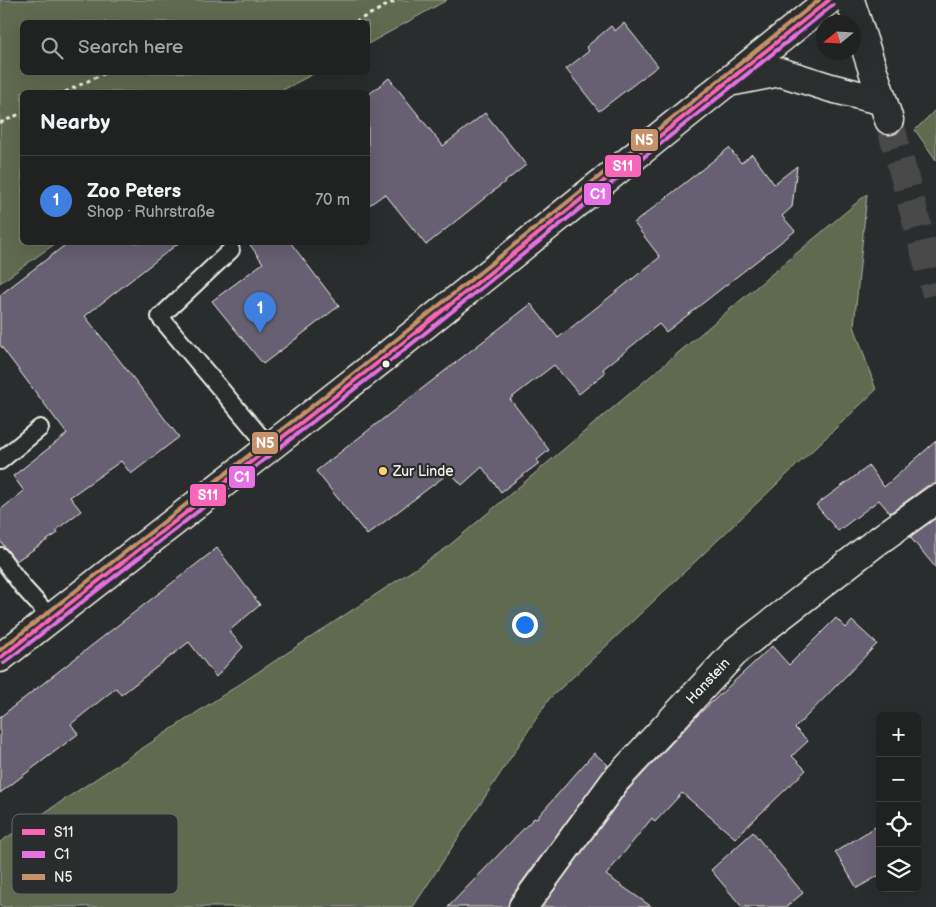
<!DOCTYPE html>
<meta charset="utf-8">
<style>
body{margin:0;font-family:"Balsamiq Sans",sans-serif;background:#282a2a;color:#f1f3f6}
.controls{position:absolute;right:15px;bottom:15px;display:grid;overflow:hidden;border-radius:8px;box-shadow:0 5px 20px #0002}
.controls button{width:45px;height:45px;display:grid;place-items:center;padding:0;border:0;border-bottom:1px solid #3d3f40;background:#202222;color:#f1f3f6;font:25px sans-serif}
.compass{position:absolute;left:816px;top:15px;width:45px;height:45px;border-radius:50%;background:#202222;box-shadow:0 5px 20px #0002;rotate:252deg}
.you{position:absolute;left:524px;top:624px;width:18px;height:18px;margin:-12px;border:4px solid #fff;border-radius:50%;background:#1a73e8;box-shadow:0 0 0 8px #1a73e833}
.badge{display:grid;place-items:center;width:32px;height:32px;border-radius:50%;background:#ffd166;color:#fff;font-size:16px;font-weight:700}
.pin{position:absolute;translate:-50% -41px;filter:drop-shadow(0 1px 2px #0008)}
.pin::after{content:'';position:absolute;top:26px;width:18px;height:15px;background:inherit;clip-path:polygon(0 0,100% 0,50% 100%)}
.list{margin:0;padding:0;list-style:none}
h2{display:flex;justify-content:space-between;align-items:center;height:65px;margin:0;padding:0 20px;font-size:21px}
h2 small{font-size:16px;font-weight:400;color:#a2a4a5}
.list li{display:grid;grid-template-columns:32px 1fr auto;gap:15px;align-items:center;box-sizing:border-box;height:90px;padding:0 20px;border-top:1px solid #3d3f40}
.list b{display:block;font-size:19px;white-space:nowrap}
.list p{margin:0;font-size:16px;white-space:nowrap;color:#a2a4a5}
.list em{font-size:16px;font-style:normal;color:#a2a4a5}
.icon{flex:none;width:28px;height:28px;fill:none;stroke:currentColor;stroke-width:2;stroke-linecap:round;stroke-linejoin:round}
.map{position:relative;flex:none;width:936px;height:907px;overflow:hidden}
.search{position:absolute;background:#202222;box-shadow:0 5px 20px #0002;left:20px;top:20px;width:350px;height:55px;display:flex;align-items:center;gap:12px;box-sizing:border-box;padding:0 18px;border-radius:8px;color:#a2a4a5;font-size:19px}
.panel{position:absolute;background:#202222;box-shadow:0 5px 20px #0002;left:20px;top:90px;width:350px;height:155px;border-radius:8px}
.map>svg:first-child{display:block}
.green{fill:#616a50;stroke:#aaae9c}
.building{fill:#666072;stroke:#f4f1e8}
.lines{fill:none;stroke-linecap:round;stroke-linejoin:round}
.primary-tunnel{stroke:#484a4a;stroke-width:28;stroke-dasharray:28 14;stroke-linecap:butt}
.lane-casing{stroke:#f4f1e8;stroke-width:20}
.street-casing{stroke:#f4f1e8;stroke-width:31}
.primary-casing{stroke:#f4f1e8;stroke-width:31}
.path{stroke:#f4f1e8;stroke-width:3;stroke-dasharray:4 4;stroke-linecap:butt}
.lane{stroke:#2a2d2e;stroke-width:16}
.street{stroke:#2a2d2e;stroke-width:28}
.primary{stroke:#2a2d2e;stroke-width:28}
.bus-1-casing{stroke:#2a2d2e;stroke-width:8}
.bus-2-casing{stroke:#2a2d2e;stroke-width:8}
.bus-3-casing{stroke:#2a2d2e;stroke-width:8}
.bus-1{stroke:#fa66b7;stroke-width:4}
.bus-2{stroke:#e671e4;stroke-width:4}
.bus-3{stroke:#c7916a;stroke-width:4}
.bus-dot{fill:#f4f1e8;stroke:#2a2d2e;stroke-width:2}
.poi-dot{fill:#ffd166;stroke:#2a2d2e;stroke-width:2}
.labels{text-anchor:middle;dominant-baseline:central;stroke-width:4.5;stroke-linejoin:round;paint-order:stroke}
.poi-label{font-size:14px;fill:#f4f1e8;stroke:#2a2d2e;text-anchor:start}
.street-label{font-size:14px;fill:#f4f1e8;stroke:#2a2d2e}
.key{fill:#2a2d2e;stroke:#676866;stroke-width:1}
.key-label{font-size:14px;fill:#f4f1e8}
.line-badge{stroke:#2a2d2e;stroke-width:2}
.badge-label{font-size:14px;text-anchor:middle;font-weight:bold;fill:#fff}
</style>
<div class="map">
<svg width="936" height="907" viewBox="0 0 936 907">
<rect width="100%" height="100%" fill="#2a2d2e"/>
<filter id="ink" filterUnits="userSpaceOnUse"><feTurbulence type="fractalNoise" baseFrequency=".02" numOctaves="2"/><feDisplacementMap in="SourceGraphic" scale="10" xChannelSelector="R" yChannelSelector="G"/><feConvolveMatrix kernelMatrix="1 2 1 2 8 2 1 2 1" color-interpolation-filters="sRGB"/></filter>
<g filter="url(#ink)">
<g class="green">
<path d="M0,0H447L368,44V22H22V72L315,73L279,92H22V242L56,243L0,283Z"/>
<path d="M936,109V160L915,130Z"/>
<path d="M867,194L854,326L876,390L600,652L549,699L413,907H0V842L445,549Z"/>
</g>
<g class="building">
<path d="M624,23L658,66L599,111L566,69L589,51L586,47L611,26L615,31Z"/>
<path d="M389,78L443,146L485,113L526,165L426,245L385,194L368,206V95Z"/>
<path d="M729,148L741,163L752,154L774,184L797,166L792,207L782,216L795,231L666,332L659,324L603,369L605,373L579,394L554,365L510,399L549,450L537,460L539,463L501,492L482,467L462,485L450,472L367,535L316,471L531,304L558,338L660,257L634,223Z"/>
<path d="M69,242H180L85,316L179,437L131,474L121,461L70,497L81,511L56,530L58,533L16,561L0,541V510L24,491L13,476L67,434L0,345V295Z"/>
<path d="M248,242H290L339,306L263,364L212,301L263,263Z"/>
<path d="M936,441V484L927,486L890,513L879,500L838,531L816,505L869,466L884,487Z"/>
<path d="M936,518V568L910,537Z"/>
<path d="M217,548L260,605L229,631L243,647L216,677L189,642L121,695L116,688L71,724L78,734L0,793V717Z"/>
<path d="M836,618L846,628L852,621L877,644L795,728L808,741L792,756L806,770L735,838L682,793L655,822L652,818L606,875L652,907H542L627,791L698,715L772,646L789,665Z"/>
<path d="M594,753L608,765L510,898L508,907H448L534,818L536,819Z"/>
<path d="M880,824V875L857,888L835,852Z"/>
<path d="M753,832L803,893L786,907H742L711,870Z"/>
</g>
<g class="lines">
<path class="primary-tunnel" d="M889,120L936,294"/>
<g class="lane-casing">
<g id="lane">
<path d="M231,250L160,317L270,448"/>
<path d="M0,461L40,428"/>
<path d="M0,556L23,587L51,618"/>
</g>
</g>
<g class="street-casing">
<path id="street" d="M523,907L615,781L738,649L875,543L936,499"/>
</g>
<g class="primary-casing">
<g id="primary">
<path d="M850,0L889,120"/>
<path d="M729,82L780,72L831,88L883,101"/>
<path d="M0,658L385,357L829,0"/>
</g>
</g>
<g class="path">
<path d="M355,22L397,0"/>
<path d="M65,92L107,72"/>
<path d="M0,123L22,113"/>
</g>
<use href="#lane" class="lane"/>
<use href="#street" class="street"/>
<use href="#primary" class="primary"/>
<g class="bus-1-casing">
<path id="bus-1" d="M0,658L385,357L829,0"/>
</g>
<g class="bus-2-casing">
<path id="bus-2" d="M4,663L389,362L833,5"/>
</g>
<g class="bus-3-casing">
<path id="bus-3" d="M0,650L381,352L819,0"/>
</g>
<use href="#bus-1" class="bus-1"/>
<use href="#bus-2" class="bus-2"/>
<use href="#bus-3" class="bus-3"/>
</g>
</g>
<circle class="bus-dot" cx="386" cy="364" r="4.5"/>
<circle class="poi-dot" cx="383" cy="471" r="5"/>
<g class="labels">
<g class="poi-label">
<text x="393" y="471">Zur Linde</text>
</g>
<g class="street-label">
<text transform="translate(708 681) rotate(-47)">Hanstein</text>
</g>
</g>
<rect x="12" y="814" width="166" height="80" rx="8" class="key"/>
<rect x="22" y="829" width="23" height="6" fill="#fa66b7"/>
<rect x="22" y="851" width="23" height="7" fill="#e671e4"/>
<rect x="22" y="874" width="23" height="6" fill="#c7916a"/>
<g class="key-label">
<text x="54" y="837">S11</text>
<text x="54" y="859">C1</text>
<text x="54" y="882">N5</text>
</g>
<g class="line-badge">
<rect x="630" y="128" width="29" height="24" rx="5" fill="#c7916a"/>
<rect x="604" y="154" width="38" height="24" rx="5" fill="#fa66b7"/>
<rect x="583" y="182" width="29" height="24" rx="5" fill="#e671e4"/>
<rect x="251" y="431" width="28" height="24" rx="5" fill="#c7916a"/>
<rect x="228" y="465" width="28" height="24" rx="5" fill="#e671e4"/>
<rect x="189" y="483" width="38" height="24" rx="5" fill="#fa66b7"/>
</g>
<g class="badge-label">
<text x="644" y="145">N5</text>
<text x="623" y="171">S11</text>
<text x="598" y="199">C1</text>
<text x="265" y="448">N5</text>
<text x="242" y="482">C1</text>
<text x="208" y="500">S11</text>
</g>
</svg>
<div class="controls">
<button>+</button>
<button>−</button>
<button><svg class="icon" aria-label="locate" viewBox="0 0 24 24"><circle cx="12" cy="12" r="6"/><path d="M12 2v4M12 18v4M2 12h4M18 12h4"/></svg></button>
<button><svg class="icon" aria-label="layers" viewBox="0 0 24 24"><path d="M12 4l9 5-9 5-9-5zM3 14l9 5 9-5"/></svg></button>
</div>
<svg class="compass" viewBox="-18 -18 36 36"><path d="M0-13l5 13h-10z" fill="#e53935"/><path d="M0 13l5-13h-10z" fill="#a2a4a5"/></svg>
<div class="you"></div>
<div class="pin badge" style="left:260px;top:333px;background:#3f7fe0">1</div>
<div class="search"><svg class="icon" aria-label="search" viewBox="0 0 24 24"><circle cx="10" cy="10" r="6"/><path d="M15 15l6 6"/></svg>Search here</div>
<section class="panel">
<h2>Nearby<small></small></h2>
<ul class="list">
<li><span class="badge" style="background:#3f7fe0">1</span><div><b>Zoo Peters</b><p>Shop · Ruhrstraße</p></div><em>70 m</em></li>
</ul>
</section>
</div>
